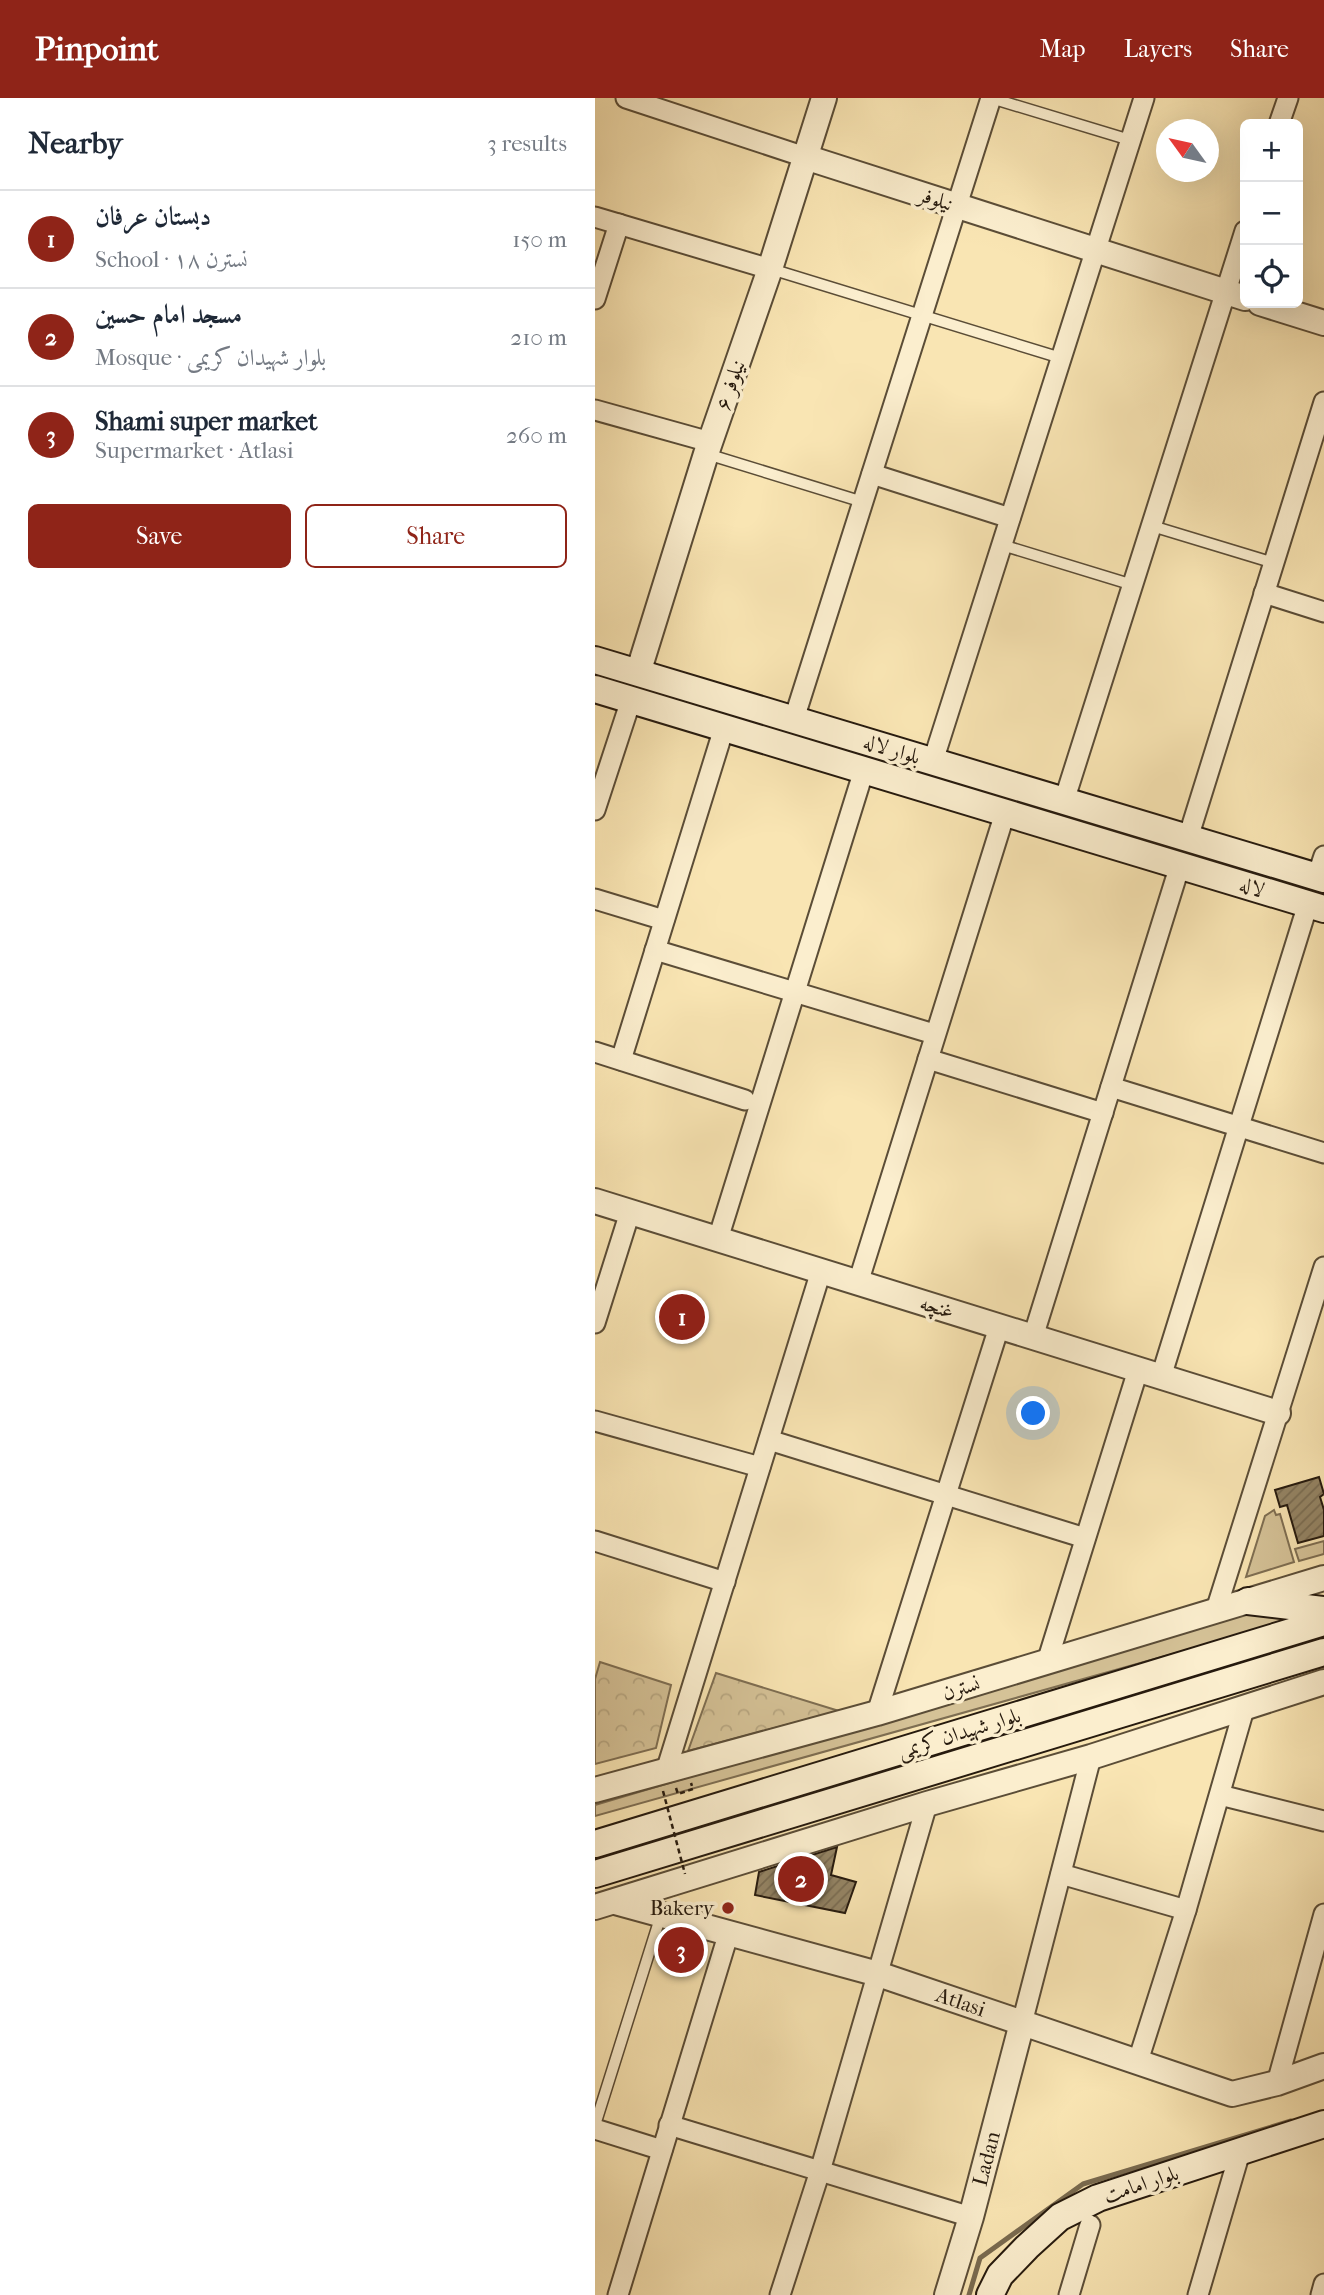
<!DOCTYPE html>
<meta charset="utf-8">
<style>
body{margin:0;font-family:"IM FELL French Canon",Amiri,serif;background:#f6f6f7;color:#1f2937}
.controls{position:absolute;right:21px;top:21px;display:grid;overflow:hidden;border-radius:10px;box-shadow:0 7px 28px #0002}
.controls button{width:63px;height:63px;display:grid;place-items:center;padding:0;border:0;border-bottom:2px solid #e0e1e3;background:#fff;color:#1f2937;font:35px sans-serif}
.compass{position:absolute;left:561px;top:21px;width:63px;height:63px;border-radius:50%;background:#fff;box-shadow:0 7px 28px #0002;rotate:303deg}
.you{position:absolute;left:439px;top:1316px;width:24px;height:24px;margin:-18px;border:5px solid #fff;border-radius:50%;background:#1a73e8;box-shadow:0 0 0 10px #1a73e833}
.badge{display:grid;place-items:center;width:46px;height:46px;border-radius:50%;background:#8f2418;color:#fff;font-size:23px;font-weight:700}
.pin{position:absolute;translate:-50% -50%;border:4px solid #fff;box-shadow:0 2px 7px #0006}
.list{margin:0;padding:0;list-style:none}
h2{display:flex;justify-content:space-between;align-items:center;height:91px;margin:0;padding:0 28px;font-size:30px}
h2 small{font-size:23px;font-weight:400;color:#747a83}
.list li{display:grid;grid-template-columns:46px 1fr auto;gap:21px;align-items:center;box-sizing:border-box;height:98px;padding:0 28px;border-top:2px solid #e0e1e3}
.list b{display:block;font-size:26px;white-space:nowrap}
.list p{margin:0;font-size:23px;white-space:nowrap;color:#747a83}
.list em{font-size:23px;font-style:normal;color:#747a83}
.actions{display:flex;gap:14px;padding:21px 28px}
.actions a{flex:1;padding:16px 0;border:2px solid #8f2418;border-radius:10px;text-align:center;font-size:24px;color:#8f2418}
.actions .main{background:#8f2418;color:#fff}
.icon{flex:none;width:38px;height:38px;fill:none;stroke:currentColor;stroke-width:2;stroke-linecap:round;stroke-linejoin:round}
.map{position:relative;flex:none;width:729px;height:2197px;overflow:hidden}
header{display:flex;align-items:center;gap:42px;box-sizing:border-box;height:98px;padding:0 35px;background:#8f2418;color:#fff}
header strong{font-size:33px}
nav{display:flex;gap:38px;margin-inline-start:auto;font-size:24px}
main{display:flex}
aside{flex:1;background:#fff}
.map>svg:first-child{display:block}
.grass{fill:#d5c297;stroke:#7e6e52;stroke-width:2}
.forest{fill:url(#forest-crowns);stroke:#7e6e52;stroke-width:2}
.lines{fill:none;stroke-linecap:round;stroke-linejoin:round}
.stream{stroke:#796a4f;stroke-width:5}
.building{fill:url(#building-hatch);stroke:#261a0e;stroke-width:2}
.service-casing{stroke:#5b4d37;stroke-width:13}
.minor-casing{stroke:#5b4d37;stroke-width:23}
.tertiary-casing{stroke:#5b4d37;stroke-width:28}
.secondary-casing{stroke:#261a0e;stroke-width:30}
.path{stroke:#261a0e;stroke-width:2.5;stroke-dasharray:5 3.5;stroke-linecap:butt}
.service{stroke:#fbeece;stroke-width:10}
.minor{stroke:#fbeece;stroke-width:19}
.tertiary{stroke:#fbeece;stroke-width:24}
.secondary{stroke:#fbeece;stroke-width:26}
.path-bridge{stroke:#261a0e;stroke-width:2.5;stroke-dasharray:5 3.5;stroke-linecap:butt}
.poi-dot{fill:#8f2418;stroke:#fbeece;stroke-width:2.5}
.labels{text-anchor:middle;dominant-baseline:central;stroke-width:7;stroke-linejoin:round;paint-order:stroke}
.street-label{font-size:21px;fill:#261a0e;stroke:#fbeece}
.poi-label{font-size:21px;fill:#261a0e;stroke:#fbeece;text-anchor:end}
</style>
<header>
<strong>Pinpoint</strong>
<nav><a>Map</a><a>Layers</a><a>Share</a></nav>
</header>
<main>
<aside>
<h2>Nearby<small>3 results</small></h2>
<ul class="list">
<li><span class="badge">1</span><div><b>دبستان عرفان</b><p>School · نسترن ۱۸</p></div><em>150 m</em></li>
<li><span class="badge">2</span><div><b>مسجد امام حسین</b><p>Mosque · بلوار شهیدان کریمی</p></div><em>210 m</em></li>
<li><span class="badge">3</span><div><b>Shami super market</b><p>Supermarket · Atlasi</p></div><em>260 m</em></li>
</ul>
<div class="actions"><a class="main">Save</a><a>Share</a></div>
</aside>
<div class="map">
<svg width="729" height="2197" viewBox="0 0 729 2197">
<defs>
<pattern id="forest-crowns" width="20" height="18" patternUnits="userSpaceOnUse" patternTransform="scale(1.75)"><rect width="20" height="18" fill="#d5c297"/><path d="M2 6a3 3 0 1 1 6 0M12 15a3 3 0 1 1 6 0" fill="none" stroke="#b7a681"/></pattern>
<pattern id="building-hatch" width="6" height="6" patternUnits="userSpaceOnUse" patternTransform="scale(1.75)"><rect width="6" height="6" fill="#948464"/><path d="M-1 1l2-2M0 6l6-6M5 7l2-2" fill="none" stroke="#796b51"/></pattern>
</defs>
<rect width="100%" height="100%" fill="#f9e5b3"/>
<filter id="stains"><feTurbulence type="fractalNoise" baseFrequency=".00286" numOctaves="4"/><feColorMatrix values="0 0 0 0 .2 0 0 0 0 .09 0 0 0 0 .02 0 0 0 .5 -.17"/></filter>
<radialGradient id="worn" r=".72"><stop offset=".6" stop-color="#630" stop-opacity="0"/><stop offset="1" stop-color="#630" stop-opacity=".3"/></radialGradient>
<g class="grass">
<path d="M54,585L579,746L577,755L52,600Z"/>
<path d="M605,754L729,792V804L602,766Z"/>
<path d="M679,1412L681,1417L685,1416L699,1464L651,1479L670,1418Z"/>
<path d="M729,1443V1456L704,1463L700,1451Z"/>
<path d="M662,1511L713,1518L0,1718V1707Z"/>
</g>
<g class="forest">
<path d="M5,1564L76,1587L61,1650L0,1666V1581Z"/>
<path d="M121,1575L244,1613L93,1653Z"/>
</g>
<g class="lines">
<path class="stream" d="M374,2197L385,2160L488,2086L696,2023"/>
</g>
<g class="building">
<path d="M724,1379L729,1396L725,1399L729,1412V1438L703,1445L692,1407L685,1409L680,1392Z"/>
<path d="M242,1749L236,1777L261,1784L250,1815L160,1797L164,1774Z"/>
</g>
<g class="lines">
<g class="service-casing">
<g id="service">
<path d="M396,0L535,42"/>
<path d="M176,171L466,260"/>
<path d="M112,356L268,404"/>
<path d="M557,428L679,465"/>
<path d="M407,447L538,487"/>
<path d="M0,2027L66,1817"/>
</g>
</g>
<g class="minor-casing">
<g id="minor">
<path d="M31,0L210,59"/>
<path d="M684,26L693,0"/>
<path d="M0,119L175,171"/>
<path d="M0,201L24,126"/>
<path d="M0,312L115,344"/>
<path d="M277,376L415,420"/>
<path d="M669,495L729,514"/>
<path d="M199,621L396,0"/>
<path d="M338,663L549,0"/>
<path d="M469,703L650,133"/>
<path d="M0,712L36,602"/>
<path d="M593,740L729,304"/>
<path d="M722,779L729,758"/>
<path d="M0,801L69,822"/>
<path d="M60,852L339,936"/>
<path d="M0,954L150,1002"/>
<path d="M333,961L508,1015"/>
<path d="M26,962L129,630"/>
<path d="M516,989L729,1055"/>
<path d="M123,1141L269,672"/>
<path d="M263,1185L410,715"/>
<path d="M0,1225L35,1114"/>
<path d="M438,1239L585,767"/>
<path d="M566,1279L713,806"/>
<path d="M0,1323L165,1369"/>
<path d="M174,1342L490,1440"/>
<path d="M0,1443L130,1484"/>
<path d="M621,1512L729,1169"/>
<path d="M452,1564L543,1272"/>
<path d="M282,1615L404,1229"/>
<path d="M71,1673L226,1173"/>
<path d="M625,1697L729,1723"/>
<path d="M466,1776L591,1812"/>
<path d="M427,1925L496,1659"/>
<path d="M543,1963L591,1812L649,1611"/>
<path d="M682,1985L729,1816"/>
<path d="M74,2027L376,2119"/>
<path d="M0,2031L67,2052"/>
<path d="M23,2197L134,1834"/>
<path d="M185,2197L225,2073L332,1706"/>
<path d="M474,2197L495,2127"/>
<path d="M603,2197L645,2054"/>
<path d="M726,2197L729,2186"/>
</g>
</g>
<g class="tertiary-casing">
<g id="tertiary">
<path d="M210,59L650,200"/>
<path d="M665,205L729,225"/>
<path d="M43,575L111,356L175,171L229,0"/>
<path d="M0,1103L683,1315"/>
<path d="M0,1692L282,1615L729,1480"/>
<path id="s1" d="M20,1804L283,1876L637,1996L682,1985L729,1968"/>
<path d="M0,1809L332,1706L496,1659L729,1584"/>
<path id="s2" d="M352,2197L376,2119L427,1925"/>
</g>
</g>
<g class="secondary-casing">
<g id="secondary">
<path d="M0,562L729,781"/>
<path d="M0,591L729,811"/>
<path d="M653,1503L729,1512"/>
<path d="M0,1746L729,1524"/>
<path d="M0,1776L729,1554"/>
<path d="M395,2197L405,2177L432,2149L465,2119L503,2100L729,2026"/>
</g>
</g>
<path class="path" d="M81,1690L83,1696L98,1691L96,1685"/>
<use href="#service" class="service"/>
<use href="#minor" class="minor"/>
<use href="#tertiary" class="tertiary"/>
<use href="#secondary" class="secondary"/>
<path class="path-bridge" d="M68,1693L90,1776"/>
</g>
<circle class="poi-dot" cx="133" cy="1810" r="7"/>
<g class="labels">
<g class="street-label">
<text transform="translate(341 101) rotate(18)">نیلوفر</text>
<text transform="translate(135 287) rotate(-71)">نیلوفر ۶</text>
<text transform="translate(297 651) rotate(17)">بلوار لاله</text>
<text transform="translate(657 789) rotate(17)">لاله</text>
<text transform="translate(342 1209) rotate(17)">غنچه</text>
<text transform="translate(366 1590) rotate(-17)">نسترن</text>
<text transform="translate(364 1635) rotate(-17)">بلوار شهیدان کریمی</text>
<text stroke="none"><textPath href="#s1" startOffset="360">Atlasi</textPath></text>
<text stroke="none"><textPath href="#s2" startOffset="142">Ladan</textPath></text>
<text transform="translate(546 2086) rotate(-18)">بلوار امامت</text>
</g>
<g class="poi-label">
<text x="119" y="1810">Bakery</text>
</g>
</g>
<rect width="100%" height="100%" filter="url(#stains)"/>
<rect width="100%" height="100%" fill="url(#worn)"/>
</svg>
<div class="controls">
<button>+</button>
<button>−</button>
<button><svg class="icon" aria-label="locate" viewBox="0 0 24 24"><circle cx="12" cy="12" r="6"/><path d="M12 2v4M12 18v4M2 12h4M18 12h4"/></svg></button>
</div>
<svg class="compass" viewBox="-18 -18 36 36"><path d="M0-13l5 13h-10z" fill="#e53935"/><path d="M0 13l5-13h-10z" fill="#747a83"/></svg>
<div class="you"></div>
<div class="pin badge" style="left:87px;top:1219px">1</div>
<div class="pin badge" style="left:206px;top:1781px">2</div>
<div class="pin badge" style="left:86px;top:1852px">3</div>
</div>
</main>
